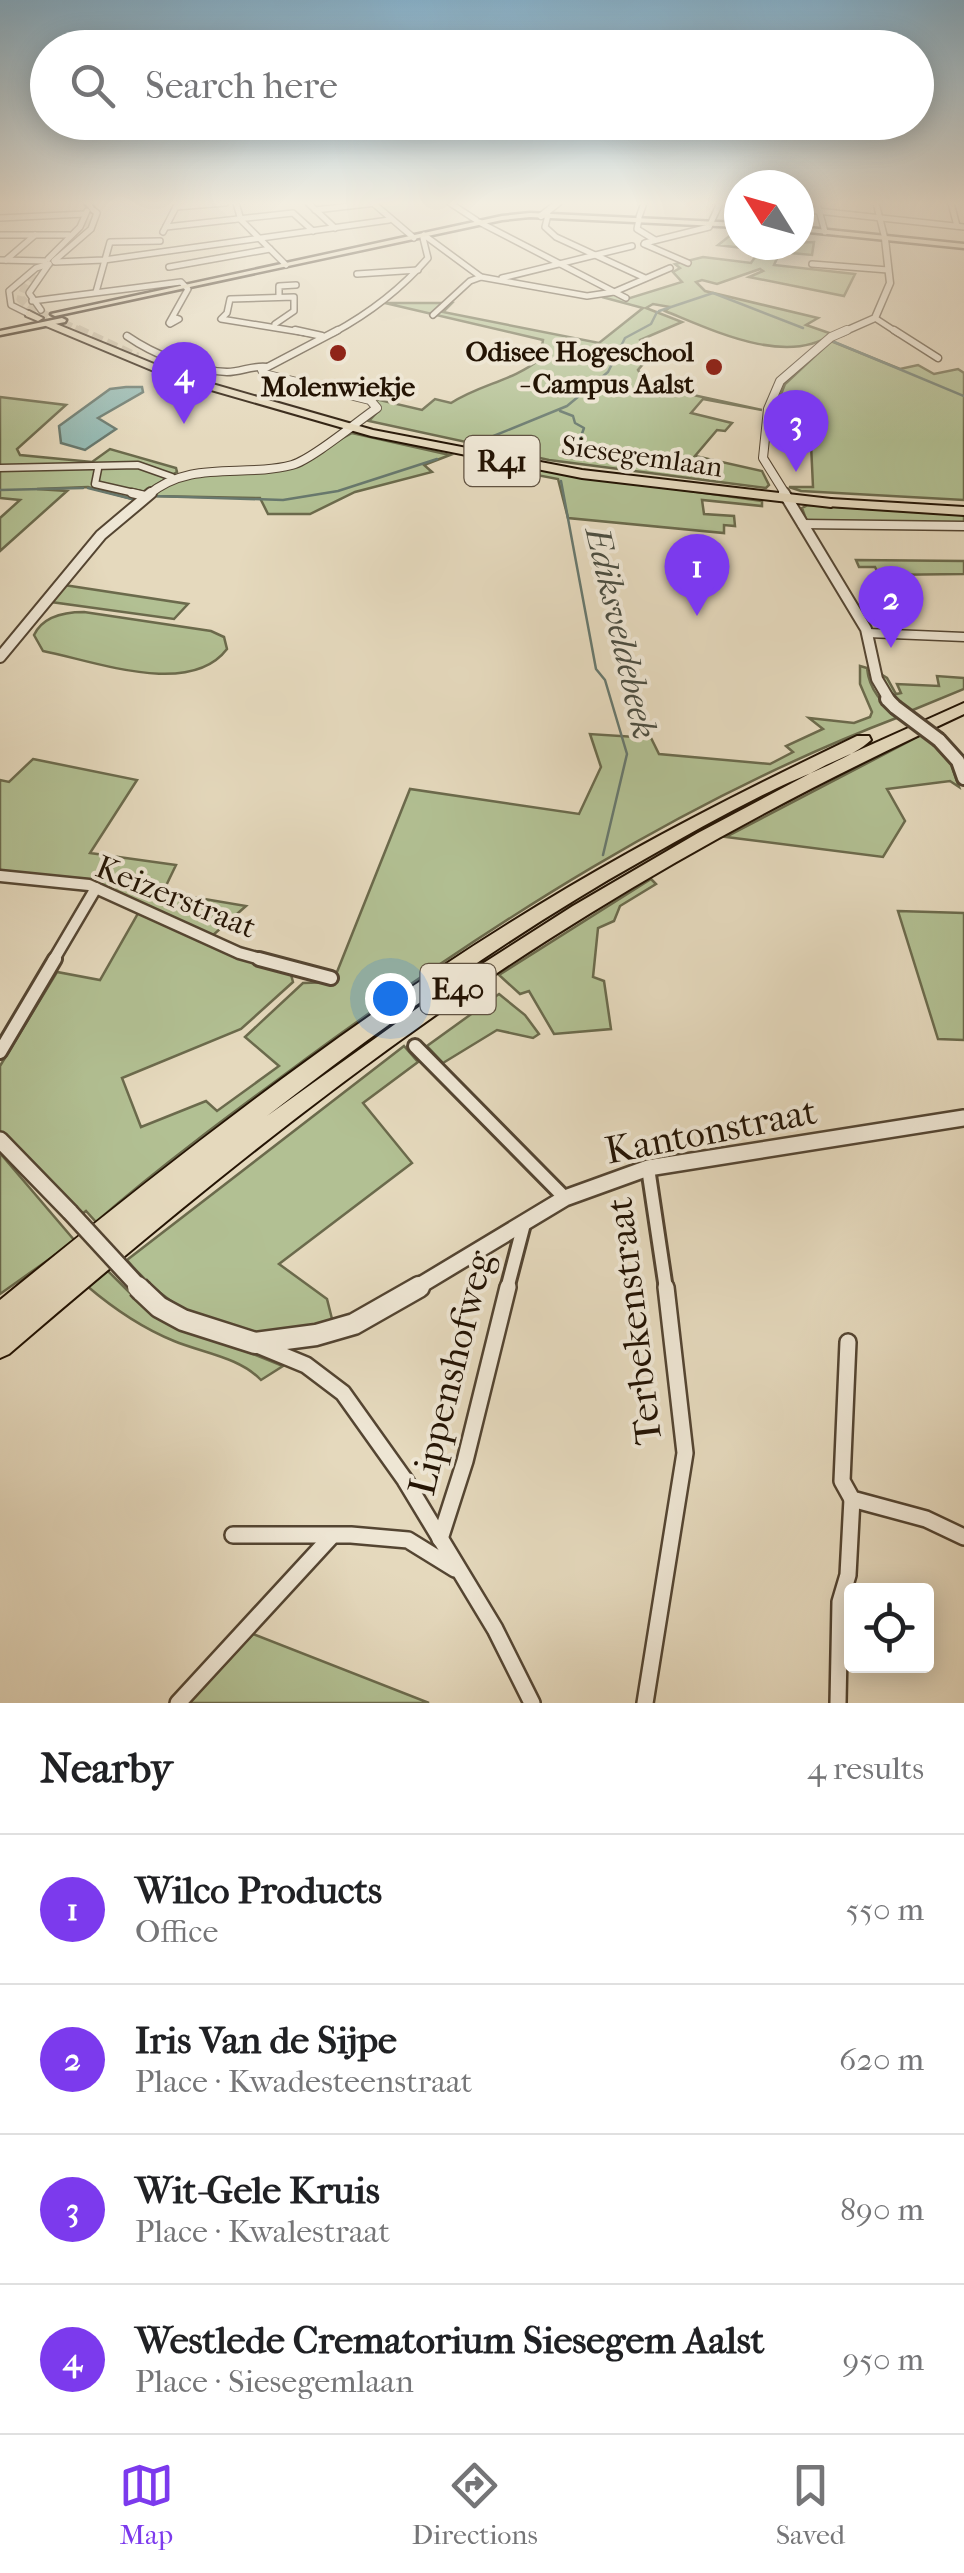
<!DOCTYPE html>
<meta charset="utf-8">
<style>
body{margin:0;font-family:"IM FELL French Canon",serif;background:#f2f2f2;color:#202124}
.controls{position:absolute;right:30px;bottom:30px;display:grid;overflow:hidden;border-radius:10px;box-shadow:0 5px 25px #0003}
.controls button{width:90px;height:90px;display:grid;place-items:center;padding:0;border:0;border-bottom:2px solid #e0e0e0;background:#fff;color:#202124;font:50px sans-serif}
.compass{position:absolute;left:724px;top:170px;width:90px;height:90px;border-radius:50%;background:#fff;box-shadow:0 5px 25px #0003;rotate:307deg}
.you{position:absolute;left:390px;top:998px;width:35px;height:35px;margin:-25px;border:8px solid #fff;border-radius:50%;background:#1a73e8;box-shadow:0 0 0 15px #1a73e833}
.badge{display:grid;place-items:center;width:65px;height:65px;border-radius:50%;background:#7c3aed;color:#fff;font-size:32px;font-weight:700}
.pin{position:absolute;translate:-50% -82px;filter:drop-shadow(0 2px 5px #0008)}
.pin::after{content:'';position:absolute;top:52px;width:35px;height:30px;background:inherit;clip-path:polygon(0 0,100% 0,50% 100%)}
.list{margin:0;padding:0;list-style:none}
h2{display:flex;justify-content:space-between;align-items:center;height:130px;margin:0;padding:0 40px;font-size:42px}
h2 small{font-size:32px;font-weight:400;color:#757577}
.list li{display:grid;grid-template-columns:65px 1fr auto;gap:30px;align-items:center;box-sizing:border-box;height:150px;padding:0 40px;border-top:2px solid #e0e0e0}
.list b{display:block;font-size:38px;white-space:nowrap}
.list p{margin:0;font-size:32px;white-space:nowrap;color:#757577}
.list em{font-size:32px;font-style:normal;color:#757577}
.icon{flex:none;width:55px;height:55px;fill:none;stroke:currentColor;stroke-width:2;stroke-linecap:round;stroke-linejoin:round}
.map{position:relative;flex:none;width:964px;height:1703px;overflow:hidden}
.search{position:absolute;background:#fff;box-shadow:0 5px 25px #0003;left:30px;right:30px;top:30px;height:110px;display:flex;align-items:center;gap:25px;box-sizing:border-box;padding:0 35px;border-radius:55px;color:#757577;font-size:38px}
.sheet{height:730px;background:#fff}
nav{display:flex;justify-content:space-around;align-items:center;box-sizing:border-box;height:140px;border-top:2px solid #e0e0e0;background:#fff;font-size:28px;color:#757577}
nav a{display:grid;justify-items:center;gap:5px}
nav .on{color:#7c3aed}
.map>svg:first-child{display:block}
.green{fill:#b2c093;stroke:#6b6a4c;stroke-width:2.5}
.water{fill:#96bab3;stroke:#68786d;stroke-width:2.5}
.lines{fill:none;stroke-linecap:round;stroke-linejoin:round}
.stream{stroke:#68786d;stroke-width:2.5}
.trunk-tunnel-far1{stroke:#c8bba1;stroke-width:9;stroke-dasharray:9 4;stroke-linecap:butt}
.trunk-tunnel{stroke:#c8bba1;stroke-width:11;stroke-dasharray:11 5;stroke-linecap:butt}
.minor-far5-casing{stroke:#544532;stroke-width:8}
.minor-far4-casing{stroke:#544532;stroke-width:9}
.minor-far3-casing{stroke:#544532;stroke-width:11}
.minor-far2-casing{stroke:#544532;stroke-width:15}
.minor-far1-casing{stroke:#544532;stroke-width:18}
.minor-casing{stroke:#544532;stroke-width:20}
.tertiary-far5-casing{stroke:#544532;stroke-width:9}
.tertiary-far4-casing{stroke:#544532;stroke-width:10}
.tertiary-far3-casing{stroke:#544532;stroke-width:14}
.tertiary-far2-casing{stroke:#544532;stroke-width:18}
.tertiary-far1-casing{stroke:#544532;stroke-width:20}
.tertiary-casing{stroke:#544532;stroke-width:25}
.primary-casing{stroke:#241404;stroke-width:5}
.trunk-casing{stroke:#241404;stroke-width:4}
.motorway-casing{stroke:#241404;stroke-width:4}
.minor-far5{stroke:#eee6d4;stroke-width:5}
.minor-far4{stroke:#eee6d4;stroke-width:6}
.minor-far3{stroke:#eee6d4;stroke-width:8}
.minor-far2{stroke:#eee6d4;stroke-width:10}
.minor-far1{stroke:#eee6d4;stroke-width:12}
.minor{stroke:#eee6d4;stroke-width:15}
.tertiary-far5{stroke:#eee6d4;stroke-width:6}
.tertiary-far4{stroke:#eee6d4;stroke-width:8}
.tertiary-far3{stroke:#eee6d4;stroke-width:10}
.tertiary-far2{stroke:#eee6d4;stroke-width:12}
.tertiary-far1{stroke:#eee6d4;stroke-width:15}
.tertiary{stroke:#eee6d4;stroke-width:20}
.primary{fill:#e5d9bd;fill-rule:evenodd}
.trunk{fill:#e5d9bd;fill-rule:evenodd}
.motorway{fill:#e5d9bd;fill-rule:evenodd}
.tertiary-bridge-far2-casing{stroke:#544532;stroke-width:18;stroke-linecap:butt}
.tertiary-bridge-far1-casing{stroke:#544532;stroke-width:20;stroke-linecap:butt}
.tertiary-bridge-casing{stroke:#544532;stroke-width:25;stroke-linecap:butt}
.tertiary-bridge-far2{stroke:#eee6d4;stroke-width:12}
.tertiary-bridge-far1{stroke:#eee6d4;stroke-width:15}
.tertiary-bridge{stroke:#eee6d4;stroke-width:20}
.poi-dot{fill:#8f2418;stroke:#eee6d4;stroke-width:4}
.labels{text-anchor:middle;dominant-baseline:central;stroke-width:8;stroke-linejoin:round;paint-order:stroke}
.far-poi-label{font-size:28px;font-weight:bold;fill:#241404;stroke:#eee6d4;text-anchor:end}
.far-street-label{font-size:28px;fill:#241404;stroke:#eee6d4}
.shield{fill:#eee6d4;stroke:#615342;stroke-width:2.5}
.shield-label{font-size:30px;font-weight:bold;fill:#241404}
.street-label{font-size:32px;fill:#241404;stroke:#eee6d4}
.water-label{font-size:35px;font-style:italic;fill:#4c4e41;stroke:#eee6d4}
.near-street-label{font-size:38px;fill:#241404;stroke:#eee6d4}
</style>
<div class="map">
<svg width="964" height="1703" viewBox="0 0 964 1703">
<rect width="100%" height="100%" fill="#e5d9bd"/>
<filter id="stains"><feTurbulence type="fractalNoise" baseFrequency=".002" numOctaves="4"/><feColorMatrix values="0 0 0 0 .2 0 0 0 0 .09 0 0 0 0 .02 0 0 0 .5 -.17"/></filter>
<radialGradient id="worn" r=".72"><stop offset=".6" stop-color="#630" stop-opacity="0"/><stop offset="1" stop-color="#630" stop-opacity=".3"/></radialGradient>
<g class="green">
<path d="M732,234L739,235V245L814,242L812,255L780,252L774,265L855,274L844,296L749,277L763,271L760,269L717,284L702,280L696,282L705,291L818,318L806,325L832,334C786,367 710,329 665,311L670,307L653,304L646,308L682,322L640,340L644,363L638,370L647,385L762,410L703,399L691,413L732,423L725,431L717,430L695,456L762,471L769,485L766,488L549,460L369,421L380,409L371,398L422,410L435,399L451,403C480,384 513,381 540,359L543,340L385,303H452L443,312L599,343L643,308L602,297L616,294L627,299L682,282L673,272L680,268L675,264L703,257L751,263L760,250L718,245Z"/>
<path d="M831,341L900,369L918,365L934,374L958,369L964,373V500L801,491L789,487H813L811,444L787,432L810,422L773,414L785,384Z"/>
<path d="M0,397L66,405L17,449L20,455L92,462L110,449L176,468L177,472L132,499L88,487L37,489L67,491L0,551V518L20,500L0,498Z"/>
<path d="M352,433L450,455L424,465L432,472L355,492L310,514H268L260,498L152,496L174,478L287,468Z"/>
<path d="M498,464L762,501V506L702,500L704,514L734,516L735,526L724,525V533L568,518L558,479L495,467Z"/>
<path d="M808,505L964,515V525L807,522L802,508Z"/>
<path d="M856,560L964,561V574L879,575L875,567H859Z"/>
<path d="M64,585L188,604L174,619L51,602Z"/>
<path d="M84,612L211,631L224,637L227,649C190,698 94,661 43,651L34,635C43,616 64,612 84,612Z"/>
<path d="M860,666L867,668C869,690 882,703 899,717C686,798 490,924 307,1058C235,1111 164,1163 96,1222L86,1211L82,1214L0,1134V1066L57,972L100,980L140,910L244,960L290,971L293,982L241,1029L122,1078L141,1127L206,1101L217,1111L279,1066L245,1037L303,983L333,982L410,789L579,814L601,767L590,734L651,738L659,754L770,764L793,752L786,746L823,729L809,718L854,723L870,717L872,712L860,684Z"/>
<path d="M879,673L887,678L896,694L901,693L897,684L939,686L937,676L964,678V689L908,712L891,698Z"/>
<path d="M923,734L949,758L959,787L950,781L887,789L905,821L883,857L726,837Z"/>
<path d="M33,759L137,780L90,853L176,865L163,892L246,906L212,936L93,881L0,873V780L9,782Z"/>
<path d="M651,879L656,884L620,906L614,921L598,928L593,977L604,981L611,1029L554,1034L529,991L520,994L499,975Z"/>
<path d="M898,911L964,913V1040L938,1039Z"/>
<path d="M499,994L525,1015L539,1034L533,1038L497,1030L443,1063L427,1046Z"/>
<path d="M404,1046L418,1062L363,1103L412,1163L279,1264L327,1299L333,1323C310,1326 286,1331 262,1332C207,1333 160,1299 127,1260Z"/>
<path d="M0,1153L75,1241L0,1294Z"/>
<path d="M107,1270L149,1312L283,1366L261,1380C239,1357 203,1353 174,1341C142,1328 114,1309 87,1286Z"/>
<path d="M253,1634L429,1703H189Z"/>
</g>
<path class="water" d="M126,387H142L143,392L98,418L116,429L85,450L61,443L59,426L110,389Z"/>
<g class="lines">
<g class="stream">
<path d="M659,311L713,293L803,328"/>
<path d="M832,341L964,396"/>
<path d="M560,411L573,416L575,423L584,428L574,456"/>
<path d="M491,437L567,406L608,372L625,338L651,324L657,312"/>
<path d="M561,481L596,669L605,680L627,754L603,855"/>
<path d="M88,488L132,499"/>
<path d="M0,490L83,488"/>
<path d="M153,496L283,500L338,491L437,459"/>
</g>
<path class="trunk-tunnel-far1" d="M83,333L32,309L21,299C31,259 80,249 93,210"/>
<path class="trunk-tunnel" d="M77,330L137,358"/>
<g class="minor-far5-casing">
<g id="minor-far5">
<path d="M236,203L241,220L286,265"/>
<path d="M308,203L335,228"/>
<path d="M373,203L414,238"/>
<path d="M450,203L476,220"/>
<path d="M729,203L739,204"/>
<path d="M817,203L825,232"/>
<path d="M876,203L885,239"/>
<path d="M951,203L957,226"/>
<path d="M176,207L225,203"/>
<path d="M799,209L964,227"/>
<path d="M315,210L376,203"/>
<path d="M548,215L545,227L556,237L645,278"/>
<path d="M639,217L644,203"/>
<path d="M0,218L85,214"/>
<path d="M639,219L637,229L655,240"/>
<path d="M479,222L626,298"/>
<path d="M166,227L293,213L313,231"/>
<path d="M163,232L178,203"/>
<path d="M0,235H69"/>
<path d="M424,235L481,277L587,296L614,292L670,268"/>
<path d="M645,243L709,227L720,203"/>
<path d="M644,244L688,263"/>
<path d="M48,259L80,227L87,211"/>
<path d="M0,260L45,261"/>
<path d="M6,260L35,235"/>
<path d="M54,261L91,229L97,213L93,210"/>
<path d="M55,262L104,260L389,220"/>
<path d="M812,264L888,270"/>
<path d="M169,267L270,249"/>
<path d="M357,274L418,270"/>
<path d="M502,278L632,246"/>
<path d="M96,292L110,242L160,241"/>
<path d="M279,297V286L296,285"/>
<path d="M32,301L181,282L188,289L169,323L170,324L179,319L173,317"/>
<path d="M41,310L29,293L49,264"/>
<path d="M29,314L11,305L9,291L36,268L49,264"/>
<path d="M433,315L470,281L481,277"/>
<path d="M875,318L898,333"/>
<path d="M275,324L294,311V297L230,299L227,313L221,319L307,333"/>
<path d="M333,333C370,313 401,289 428,258L423,238"/>
</g>
</g>
<g class="minor-far4-casing">
<g id="minor-far4">
<path d="M295,330L322,336"/>
<path d="M894,330L938,358"/>
<path d="M127,336C153,354 194,371 227,372C241,372 253,365 267,367"/>
<path d="M262,370L338,330"/>
<path d="M0,468L138,465L172,477"/>
<path d="M98,469L95,484L143,495"/>
</g>
</g>
<g class="minor-far3-casing">
<g id="minor-far3">
<path d="M132,493L145,496"/>
<path d="M802,524L964,526"/>
<path d="M868,633L964,637"/>
</g>
</g>
<g class="minor-far2-casing">
<g id="minor-far2">
<path d="M0,876L89,885L239,953L268,961"/>
<path d="M53,961L96,888"/>
</g>
</g>
<g class="minor-far1-casing">
<g id="minor-far1">
<path d="M259,959L331,978"/>
<path d="M415,1046L565,1198"/>
<path d="M0,1052L55,959"/>
<path d="M648,1168L666,1289"/>
<path d="M507,1289L524,1224"/>
</g>
</g>
<g class="minor-casing">
<g id="minor">
<path d="M848,1342L842,1481L852,1499L926,1519L964,1537"/>
<path d="M260,1346L306,1365L343,1393L405,1480L495,1629L532,1703"/>
<path d="M233,1535H351L408,1540L455,1569"/>
<path d="M440,1539L465,1461L508,1287"/>
<path d="M178,1703L330,1538"/>
<path d="M645,1703L685,1453L666,1287"/>
<path d="M838,1703L840,1602L848,1575L852,1499"/>
</g>
</g>
<g class="tertiary-far5-casing">
<g id="tertiary-far5">
<path d="M541,216L558,203"/>
<path d="M841,333L875,318L890,283L885,239"/>
</g>
</g>
<g class="tertiary-far4-casing">
<g id="tertiary-far4">
<path d="M148,495C191,459 242,478 292,465C311,460 358,421 377,408L370,400L264,374L262,370"/>
<path d="M786,495L763,458L768,409L780,381L831,337L847,330"/>
</g>
</g>
<g class="tertiary-far3-casing">
<g id="tertiary-far3">
<path d="M784,493L866,629L877,679L890,701"/>
<path d="M0,657L101,535L151,493"/>
</g>
</g>
<g class="tertiary-far2-casing">
<g id="tertiary-far2">
<path d="M887,699L895,707"/>
<path d="M939,740L958,761L964,778"/>
</g>
</g>
<g class="tertiary-far1-casing">
<g id="tertiary-far1">
<path d="M0,1140L70,1212"/>
<path d="M414,1289L565,1198L648,1168L964,1118"/>
</g>
</g>
<g class="tertiary-casing">
<path id="tertiary" d="M142,1291L159,1307L183,1320L255,1343L316,1335L354,1324L419,1287"/>
</g>
<g class="primary-casing">
<g id="primary">
<path d="M85,203H91L95,211H91Z"/>
<path d="M530,213L739,223V227L530,217L502,220L55,316L51,314L502,216Z"/>
<path d="M799,227L964,244V248L799,231Z"/>
<path d="M62,318L66,320L65,322L0,335V331Z"/>
</g>
</g>
<g class="trunk-casing">
<g id="trunk">
<path d="M29,311L43,318L38,321L26,316V312Z"/>
<path d="M49,321L181,375L373,430L582,470L831,499L837,503L831,507L582,478L371,436L173,379L46,326L44,324Z"/>
</g>
</g>
<g class="motorway-casing">
<g id="motorway">
<path d="M831,499L964,507V515L827,506V500Z"/>
<path d="M964,703V714C835,774 710,839 589,914C382,1041 193,1196 9,1354L0,1358V1300C199,1138 403,978 628,853C703,811 780,773 857,736H869L871,740C852,758 802,776 777,788C731,810 687,835 643,860C511,934 386,1024 267,1116L451,984L573,906L698,833L826,765Z"/>
</g>
</g>
<use href="#minor-far5" class="minor-far5"/>
<use href="#minor-far4" class="minor-far4"/>
<use href="#minor-far3" class="minor-far3"/>
<use href="#minor-far2" class="minor-far2"/>
<use href="#minor-far1" class="minor-far1"/>
<use href="#minor" class="minor"/>
<use href="#tertiary-far5" class="tertiary-far5"/>
<use href="#tertiary-far4" class="tertiary-far4"/>
<use href="#tertiary-far3" class="tertiary-far3"/>
<use href="#tertiary-far2" class="tertiary-far2"/>
<use href="#tertiary-far1" class="tertiary-far1"/>
<use href="#tertiary" class="tertiary"/>
<use href="#primary" class="primary"/>
<use href="#trunk" class="trunk"/>
<use href="#motorway" class="motorway"/>
<g class="tertiary-bridge-far2-casing">
<path id="tertiary-bridge-far2" d="M895,707L939,740"/>
</g>
<g class="tertiary-bridge-far1-casing">
<path id="tertiary-bridge-far1" d="M70,1212L141,1289"/>
</g>
<g class="tertiary-bridge-casing">
<path id="tertiary-bridge" d="M138,1287L142,1291"/>
</g>
<use href="#tertiary-bridge-far2" class="tertiary-bridge-far2"/>
<use href="#tertiary-bridge-far1" class="tertiary-bridge-far1"/>
<use href="#tertiary-bridge" class="tertiary-bridge"/>
</g>
<linearGradient id="sky" x2="0" y2="1"><stop stop-color="#87b6d3"/><stop offset="0.46" stop-color="#f3eee1"/><stop offset="1" stop-color="#f3eee1" stop-opacity="0"/></linearGradient>
<rect width="964" height="441" fill="url(#sky)"/>
<g class="poi-dot">
<circle cx="338" cy="353" r="10"/>
<circle cx="714" cy="367" r="10"/>
</g>
<g class="labels">
<g class="far-poi-label">
<text x="694" y="351">Odisee Hogeschool<tspan x="694" dy="32">- Campus Aalst</tspan></text>
<text x="338" y="386" text-anchor="middle">Molenwiekje</text>
</g>
<g class="far-street-label">
<text transform="translate(642 456) rotate(8)">Siesegemlaan</text>
</g>
<g class="shield">
<rect x="464.5" y="436" width="75" height="50" rx="8"/>
<rect x="420.5" y="964" width="75" height="50" rx="8"/>
</g>
<g class="shield-label">
<text x="502" y="461">R41</text>
<text x="458" y="989">E40</text>
</g>
<g class="street-label">
<text transform="translate(176 897) rotate(22)">Keizerstraat</text>
</g>
<g class="water-label">
<text transform="translate(621 633) rotate(77)">Ediksveldebeek</text>
</g>
<g class="near-street-label">
<text transform="translate(711 1131) rotate(-11)">Kantonstraat</text>
<text transform="translate(634 1321) rotate(-97)">Terbekenstraat</text>
<text transform="translate(451 1373) rotate(-76)">Lippenshofweg</text>
</g>
</g>
<rect width="100%" height="100%" filter="url(#stains)"/>
<rect width="100%" height="100%" fill="url(#worn)"/>
</svg>
<div class="controls">
<button><svg class="icon" aria-label="locate" viewBox="0 0 24 24"><circle cx="12" cy="12" r="6"/><path d="M12 2v4M12 18v4M2 12h4M18 12h4"/></svg></button>
</div>
<svg class="compass" viewBox="-18 -18 36 36"><path d="M0-13l5 13h-10z" fill="#e53935"/><path d="M0 13l5-13h-10z" fill="#757577"/></svg>
<div class="you"></div>
<div class="pin badge" style="left:697px;top:616px">1</div>
<div class="pin badge" style="left:891px;top:648px">2</div>
<div class="pin badge" style="left:796px;top:472px">3</div>
<div class="pin badge" style="left:184px;top:424px">4</div>
<div class="search"><svg class="icon" aria-label="search" viewBox="0 0 24 24"><circle cx="10" cy="10" r="6"/><path d="M15 15l6 6"/></svg>Search here</div>
</div>
<section class="sheet">
<h2>Nearby<small>4 results</small></h2>
<ul class="list">
<li><span class="badge">1</span><div><b>Wilco Products</b><p>Office</p></div><em>550 m</em></li>
<li><span class="badge">2</span><div><b>Iris Van de Sijpe</b><p>Place · Kwadesteenstraat</p></div><em>620 m</em></li>
<li><span class="badge">3</span><div><b>Wit-Gele Kruis</b><p>Place · Kwalestraat</p></div><em>890 m</em></li>
<li><span class="badge">4</span><div><b>Westlede Crematorium Siesegem Aalst</b><p>Place · Siesegemlaan</p></div><em>950 m</em></li>
</ul>
</section>
<nav>
<a class="on"><svg class="icon" aria-label="map" viewBox="0 0 24 24"><path d="M3 6l6-2 6 2 6-2v14l-6 2-6-2-6 2zM9 4v14M15 6v14"/></svg>Map</a>
<a><svg class="icon" aria-label="directions" viewBox="0 0 24 24"><path d="M12 3l9 9-9 9-9-9zM9 14v-3h6M13 9l2 2-2 2"/></svg>Directions</a>
<a><svg class="icon" aria-label="saved" viewBox="0 0 24 24"><path d="M7 4h10v16l-5-4-5 4z"/></svg>Saved</a>
</nav>
